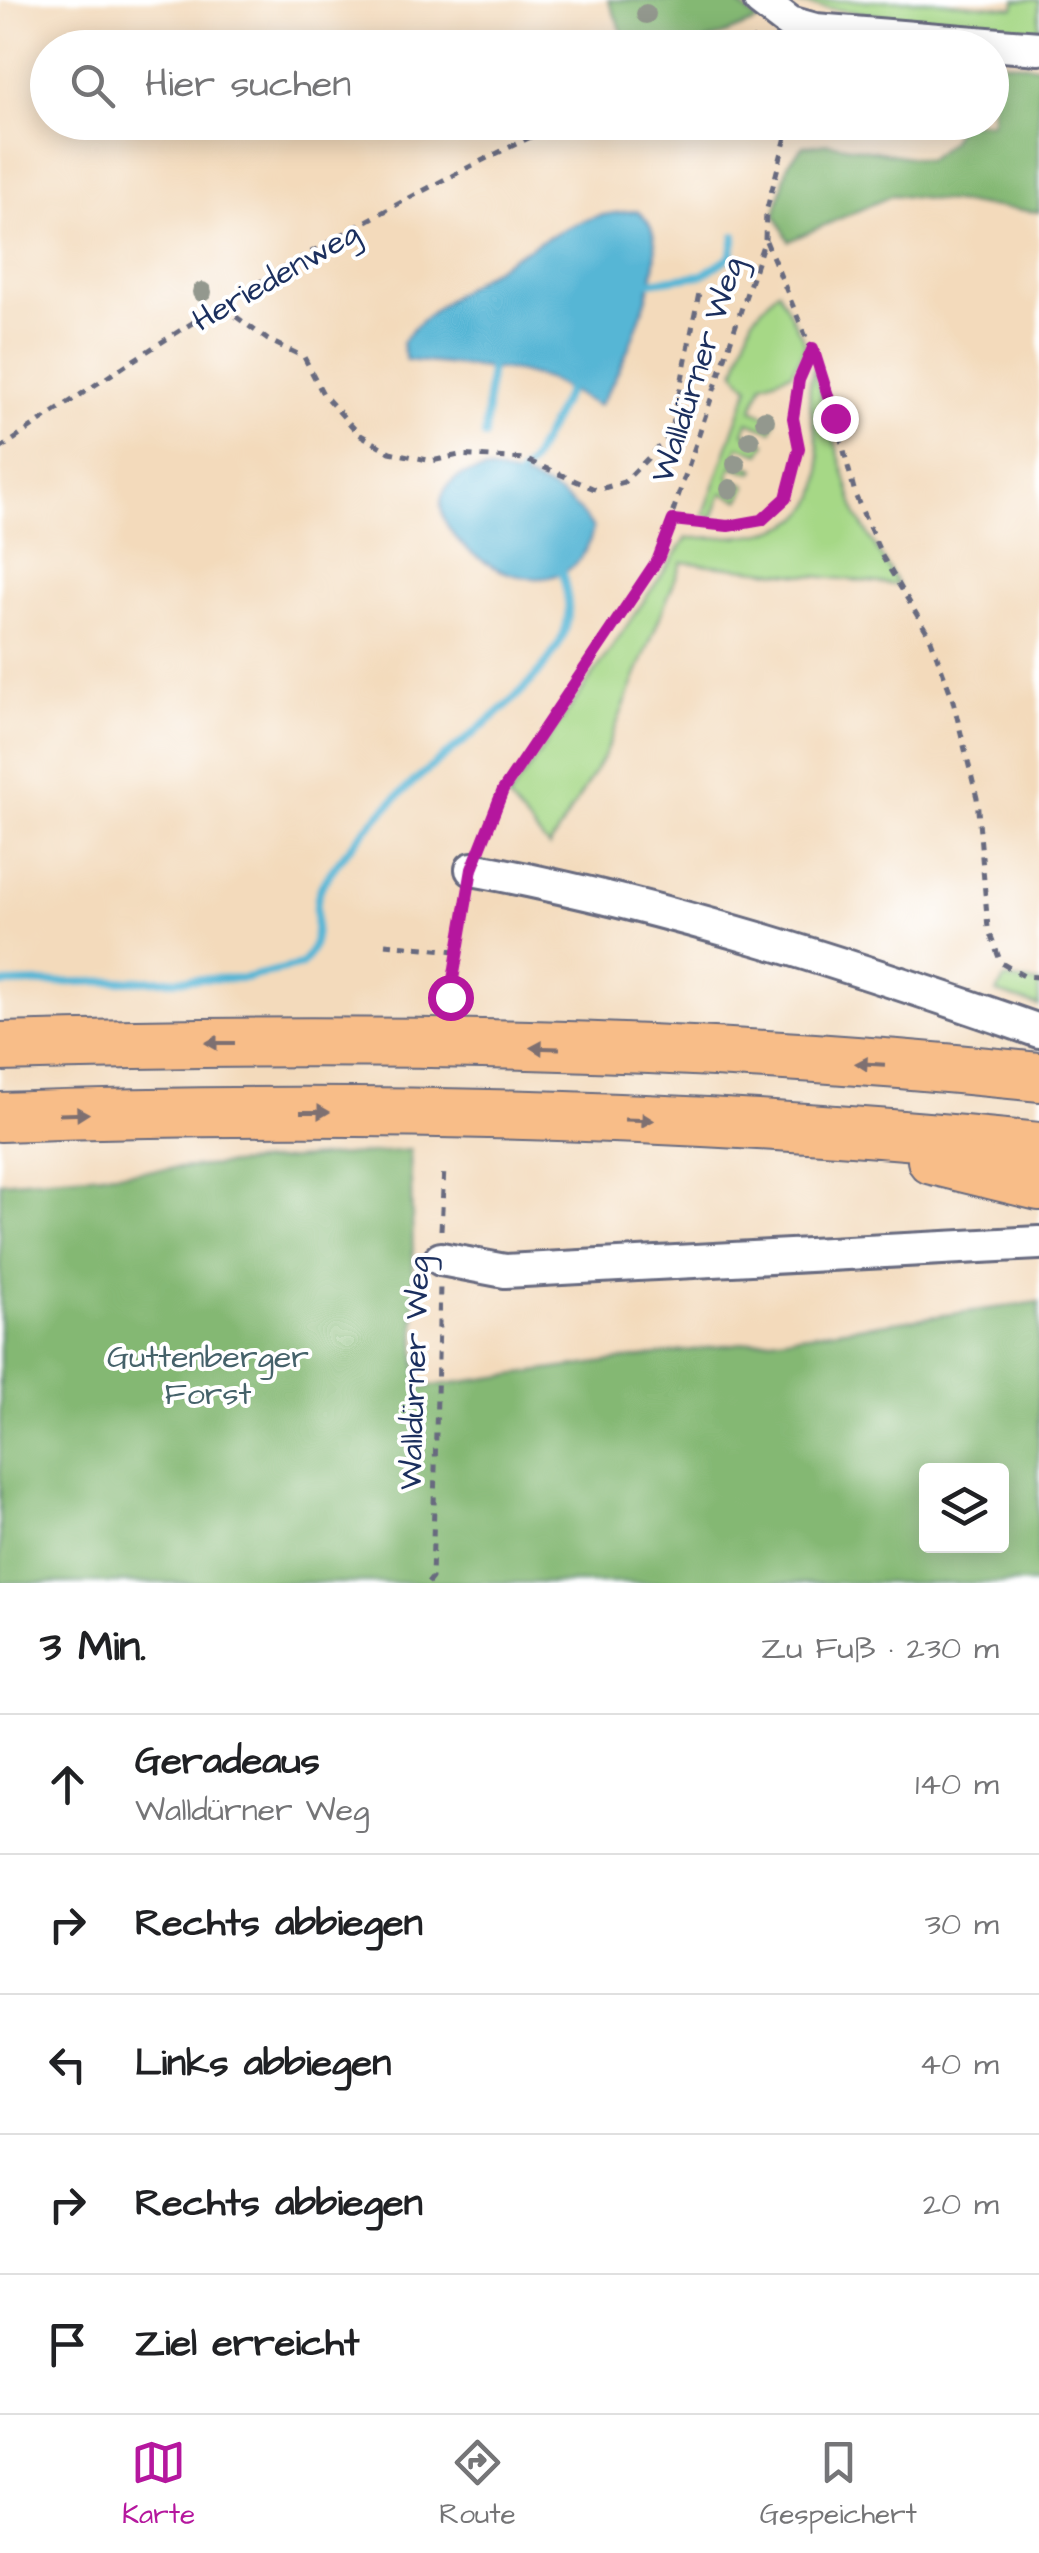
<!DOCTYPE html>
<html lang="de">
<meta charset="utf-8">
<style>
body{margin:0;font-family:"Architects Daughter",sans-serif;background:#f2f2f2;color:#202124}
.controls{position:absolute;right:30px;bottom:30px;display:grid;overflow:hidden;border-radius:10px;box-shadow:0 5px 25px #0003}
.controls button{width:90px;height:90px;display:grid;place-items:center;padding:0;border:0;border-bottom:2px solid #e0e0e0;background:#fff;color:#202124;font:50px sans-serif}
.stop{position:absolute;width:30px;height:30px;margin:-22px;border:8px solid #b5179e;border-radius:50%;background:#fff}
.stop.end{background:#b5179e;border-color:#fff;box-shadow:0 2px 10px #0008}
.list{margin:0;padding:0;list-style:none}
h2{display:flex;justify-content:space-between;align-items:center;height:130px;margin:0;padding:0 40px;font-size:42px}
h2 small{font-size:32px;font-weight:400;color:#757577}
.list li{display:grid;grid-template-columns:65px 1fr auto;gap:30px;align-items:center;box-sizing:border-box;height:140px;padding:0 40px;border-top:2px solid #e0e0e0}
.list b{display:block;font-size:38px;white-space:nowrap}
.list p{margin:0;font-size:32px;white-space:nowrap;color:#757577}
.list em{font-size:32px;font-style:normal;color:#757577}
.icon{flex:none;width:55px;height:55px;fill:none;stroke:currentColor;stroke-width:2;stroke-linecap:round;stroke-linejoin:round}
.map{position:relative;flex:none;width:1039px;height:1583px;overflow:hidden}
.search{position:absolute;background:#fff;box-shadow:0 5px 25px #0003;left:30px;right:30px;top:30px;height:110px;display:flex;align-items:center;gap:25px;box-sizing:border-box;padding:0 35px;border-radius:55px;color:#757577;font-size:38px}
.sheet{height:830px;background:#fff}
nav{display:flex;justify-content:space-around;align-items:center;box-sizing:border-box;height:140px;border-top:2px solid #e0e0e0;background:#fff;font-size:28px;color:#757577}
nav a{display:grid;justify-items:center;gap:5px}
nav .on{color:#b5179e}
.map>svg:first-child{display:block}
.green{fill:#a6d886;stroke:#608472;stroke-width:2.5}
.forest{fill:#84b873;stroke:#507468;stroke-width:2.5;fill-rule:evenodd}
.water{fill:#56b6d5;stroke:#38729a;stroke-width:2.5}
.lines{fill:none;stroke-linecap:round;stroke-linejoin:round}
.stream{stroke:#56b6d5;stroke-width:8}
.minor-casing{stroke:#676b7f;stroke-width:38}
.highway-casing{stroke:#676b7f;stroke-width:52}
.path{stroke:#676b7f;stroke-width:5;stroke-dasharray:8 8;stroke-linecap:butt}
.minor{stroke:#fff;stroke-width:32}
.highway{stroke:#f8bd88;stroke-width:48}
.tree{fill:#93988e}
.oneway{fill:#7e6f71}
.route{stroke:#b5179e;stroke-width:12}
.labels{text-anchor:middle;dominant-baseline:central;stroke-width:8;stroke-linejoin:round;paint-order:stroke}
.street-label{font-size:32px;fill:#1b2f5e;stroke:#fff}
.park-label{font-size:32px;fill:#45626a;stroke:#fff}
</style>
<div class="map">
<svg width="1039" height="1583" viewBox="0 0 1039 1583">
<rect width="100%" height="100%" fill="#fff"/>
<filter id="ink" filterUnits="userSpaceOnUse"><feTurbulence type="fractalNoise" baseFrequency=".01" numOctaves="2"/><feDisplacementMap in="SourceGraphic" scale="20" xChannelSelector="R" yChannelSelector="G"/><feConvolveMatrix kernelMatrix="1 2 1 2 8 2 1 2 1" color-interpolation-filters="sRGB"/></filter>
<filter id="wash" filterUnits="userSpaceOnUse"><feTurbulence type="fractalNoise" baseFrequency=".0048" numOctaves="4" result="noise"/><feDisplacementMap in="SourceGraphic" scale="40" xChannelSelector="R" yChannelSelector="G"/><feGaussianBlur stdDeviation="2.25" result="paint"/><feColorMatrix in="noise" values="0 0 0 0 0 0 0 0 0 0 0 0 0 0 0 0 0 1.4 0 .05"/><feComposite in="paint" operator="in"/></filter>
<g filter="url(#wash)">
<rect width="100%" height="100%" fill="#f3dabb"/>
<g class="green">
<path d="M927,0L1014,8L1016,0H1039V39L779,1Z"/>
<path d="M778,290L806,345L791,373L763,383L752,410L776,420L772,431L748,422L744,433L766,443L760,454L739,446L734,460L755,469L752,473L732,466L728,477L747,486L740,500L722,493L713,517L704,514L749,387L735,372L752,319Z"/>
<path d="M813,369L857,516L898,585L682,562L604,756L549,847L508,799L687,538C754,537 836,539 818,446C813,419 805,396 813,369Z"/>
<path d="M1004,979L1039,983V1006L997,993Z"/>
</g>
<g class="forest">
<path d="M608,0H734L758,21L692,47H629Z"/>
<path d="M992,60L1039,66V212L893,195L789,241L775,215L788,164L803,146L828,143L927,160L950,142L961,123L992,122Z"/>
<path d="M410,1150L417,1388L1039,1302L1038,1583H0V1182ZM1002,1470V1546H926V1470Z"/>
</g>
<g class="water">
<path d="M637,211C649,221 653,228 655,244C661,276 619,380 598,406L547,379L516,371L406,360L402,343C423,308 542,236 583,221C600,214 619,212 637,211Z"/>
<path d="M486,470C529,475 571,492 593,529C565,650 378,515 463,475C470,472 479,472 486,470Z"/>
</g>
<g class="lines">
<g class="stream">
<path d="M649,282L702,275L731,256L735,236"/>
<path d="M485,436L490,370"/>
<path d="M519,477L531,463L567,392"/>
<path d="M0,984L245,978L301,965C329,935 306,909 325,880C352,841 393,798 430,768C472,734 536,689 561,640C574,615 567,590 560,565"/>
</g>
</g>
</g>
<g filter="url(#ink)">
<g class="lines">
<g class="minor-casing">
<g id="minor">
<path d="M760,0L790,23L815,30L1039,48"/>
<path d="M472,869C667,905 853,966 1039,1031"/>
<path d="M441,1259L505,1271L1039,1243"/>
</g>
</g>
<g class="highway-casing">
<g id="highway">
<path d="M0,1047C345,1037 695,1041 1039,1077"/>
<path d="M0,1117C346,1105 695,1113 1039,1147"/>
<path d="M932,1160L1039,1186"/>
</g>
</g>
<g class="path">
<path d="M733,48L762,35"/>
<path d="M766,241L828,390L856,497L882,556L930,637L952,697L977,798L988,928L1001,963L1024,976L1039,977"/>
<path d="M223,307L268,340L304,357L323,394L359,434L390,452L432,461L459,455L524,459L597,490L624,482L671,435L700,288"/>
<path d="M0,449C174,329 370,210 563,122"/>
<path d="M673,520L728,526L762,519L786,499L799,447L793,417L799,380L812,349"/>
<path d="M482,843L503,790L657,559L765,239L766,212L790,122"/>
<path d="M385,944L456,951"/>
<path d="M450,997L467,896"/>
<path d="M441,1230L444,1168"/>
<path d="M428,1583L432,1578L440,1286"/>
</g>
<use href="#minor" class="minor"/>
<use href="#highway" class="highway"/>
</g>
<g class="tree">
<circle cx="646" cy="14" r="10"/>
<circle cx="202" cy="292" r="10"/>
<circle cx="765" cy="420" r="10"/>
<circle cx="750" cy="440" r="10"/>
<circle cx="736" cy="464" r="10"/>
<circle cx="730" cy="489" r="10"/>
</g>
<defs><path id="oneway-solid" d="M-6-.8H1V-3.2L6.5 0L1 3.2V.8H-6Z" transform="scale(2.5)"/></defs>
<g class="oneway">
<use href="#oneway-solid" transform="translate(220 1043) rotate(-180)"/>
<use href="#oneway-solid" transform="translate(545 1048) rotate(-178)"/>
<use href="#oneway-solid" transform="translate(870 1064) rotate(-177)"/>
<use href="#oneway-solid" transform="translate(315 1112)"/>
<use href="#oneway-solid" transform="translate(74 1114) rotate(-2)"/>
<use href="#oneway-solid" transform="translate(639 1120) rotate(2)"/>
</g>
</g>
<g class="lines" filter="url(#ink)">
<path class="route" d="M450,997L472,869L503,790L658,559L673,520L728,526L762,520L786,498L799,448L793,418L799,380L813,348L835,418"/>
</g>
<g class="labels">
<g class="street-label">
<text transform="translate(276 277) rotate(-30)">Heriedenweg</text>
<text transform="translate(698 370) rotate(-72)">Walldürner Weg</text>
<text transform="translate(415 1373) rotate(-88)">Walldürner Weg</text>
</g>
<g class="park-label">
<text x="208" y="1357">Guttenberger<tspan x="208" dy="37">Forst</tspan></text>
</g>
</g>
</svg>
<div class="controls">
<button><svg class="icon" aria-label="layers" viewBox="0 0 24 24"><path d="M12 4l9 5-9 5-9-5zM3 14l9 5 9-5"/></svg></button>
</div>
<div class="stop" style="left:450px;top:997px"></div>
<div class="stop end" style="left:835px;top:418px"></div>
<div class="search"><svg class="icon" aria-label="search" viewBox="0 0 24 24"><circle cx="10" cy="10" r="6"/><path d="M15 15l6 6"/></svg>Hier suchen</div>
</div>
<section class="sheet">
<h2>3 Min.<small>Zu Fuß · 230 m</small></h2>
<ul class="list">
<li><svg class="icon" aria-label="ahead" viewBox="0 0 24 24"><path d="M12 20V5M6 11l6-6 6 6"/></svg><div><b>Geradeaus</b><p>Walldürner Weg</p></div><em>140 m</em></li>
<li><svg class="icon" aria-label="right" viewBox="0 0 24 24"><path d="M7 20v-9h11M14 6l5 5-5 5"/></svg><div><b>Rechts abbiegen</b></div><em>30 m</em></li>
<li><svg class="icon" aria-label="left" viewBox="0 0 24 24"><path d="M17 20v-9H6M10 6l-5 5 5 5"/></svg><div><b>Links abbiegen</b></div><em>40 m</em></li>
<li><svg class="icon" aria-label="right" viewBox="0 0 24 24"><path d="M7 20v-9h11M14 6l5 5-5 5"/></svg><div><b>Rechts abbiegen</b></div><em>20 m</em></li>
<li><svg class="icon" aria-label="arrive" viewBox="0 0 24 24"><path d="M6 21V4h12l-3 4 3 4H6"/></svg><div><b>Ziel erreicht</b></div></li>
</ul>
</section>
<nav>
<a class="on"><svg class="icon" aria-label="map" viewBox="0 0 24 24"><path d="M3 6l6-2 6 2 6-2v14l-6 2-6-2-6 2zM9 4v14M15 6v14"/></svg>Karte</a>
<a><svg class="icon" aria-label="directions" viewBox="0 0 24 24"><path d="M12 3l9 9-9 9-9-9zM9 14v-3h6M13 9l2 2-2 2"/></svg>Route</a>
<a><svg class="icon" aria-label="saved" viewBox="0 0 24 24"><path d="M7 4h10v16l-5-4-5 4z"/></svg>Gespeichert</a>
</nav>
